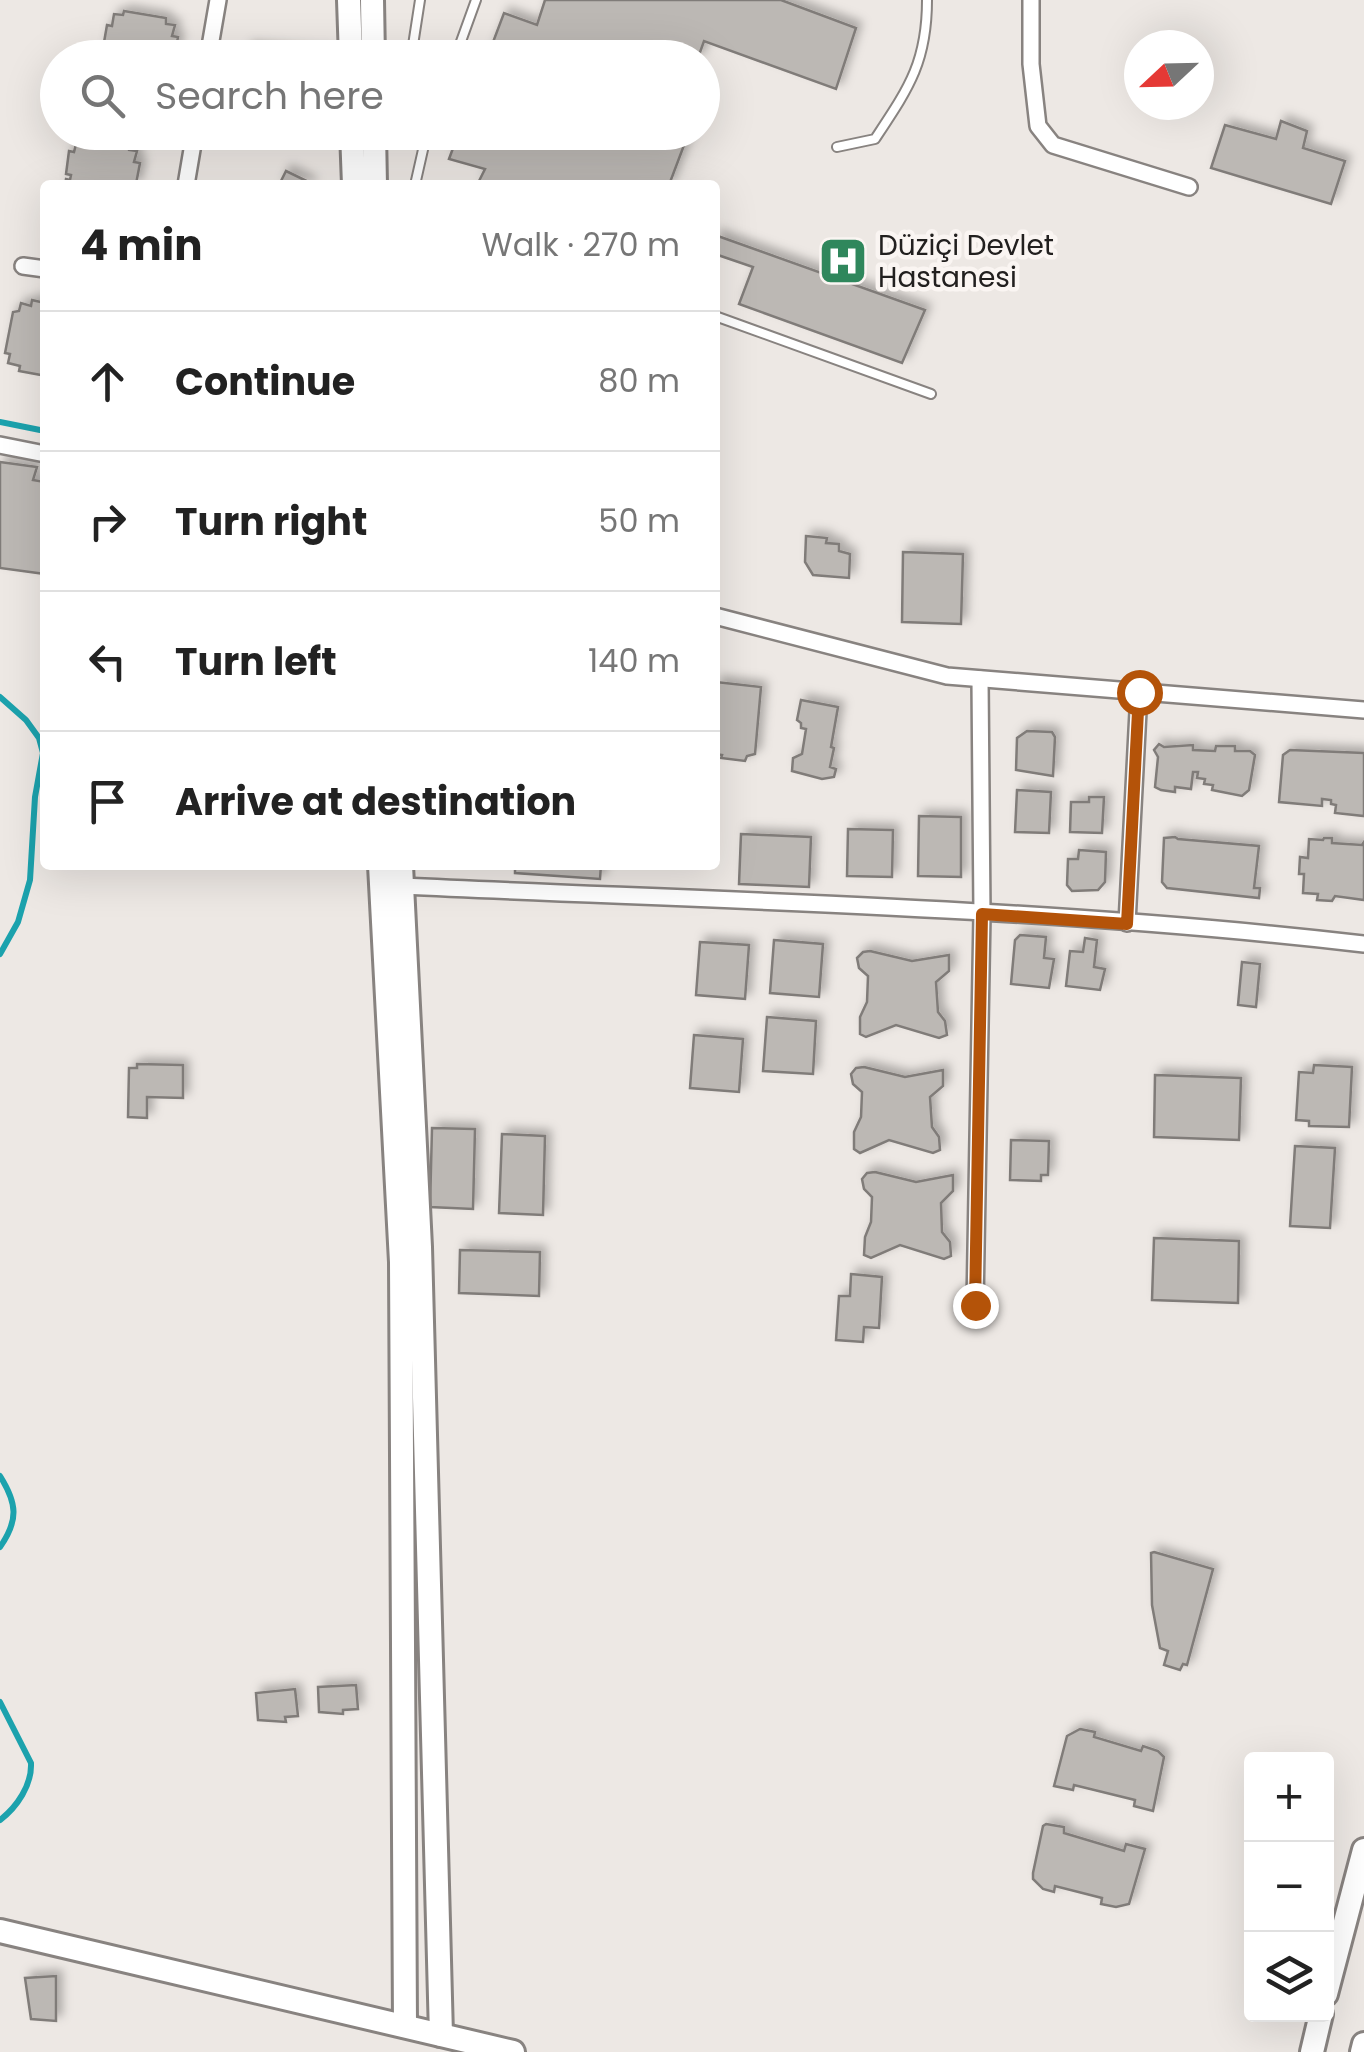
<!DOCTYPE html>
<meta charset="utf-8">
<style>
body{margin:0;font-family:Poppins,sans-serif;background:#f2f2f2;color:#222}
.controls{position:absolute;right:30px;bottom:30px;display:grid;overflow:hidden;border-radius:10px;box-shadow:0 10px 40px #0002}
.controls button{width:90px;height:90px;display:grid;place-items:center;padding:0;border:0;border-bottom:2px solid #e0e0e0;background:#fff;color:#222;font:50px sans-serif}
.compass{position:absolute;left:1124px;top:30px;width:90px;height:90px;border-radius:50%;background:#fff;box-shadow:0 10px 40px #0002;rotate:248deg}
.stop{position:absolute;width:30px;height:30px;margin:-22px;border:8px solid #b45309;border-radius:50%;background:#fff}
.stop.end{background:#b45309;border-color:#fff;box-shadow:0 2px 10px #0008}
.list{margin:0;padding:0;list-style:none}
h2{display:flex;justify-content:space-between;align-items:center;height:130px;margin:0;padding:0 40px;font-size:42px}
h2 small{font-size:32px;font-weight:400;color:#767676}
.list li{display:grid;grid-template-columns:65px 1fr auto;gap:30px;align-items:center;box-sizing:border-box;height:140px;padding:0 40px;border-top:2px solid #e0e0e0}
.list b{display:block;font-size:38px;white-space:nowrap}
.list em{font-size:32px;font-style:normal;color:#767676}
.icon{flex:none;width:55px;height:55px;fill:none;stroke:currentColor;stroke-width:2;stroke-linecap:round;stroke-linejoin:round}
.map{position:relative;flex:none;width:1364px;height:2052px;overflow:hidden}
.search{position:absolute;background:#fff;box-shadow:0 10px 40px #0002;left:40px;top:40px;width:680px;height:110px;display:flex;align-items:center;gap:25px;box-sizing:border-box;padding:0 35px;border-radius:55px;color:#767676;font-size:38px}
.panel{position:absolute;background:#fff;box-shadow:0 10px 40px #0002;left:40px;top:180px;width:680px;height:690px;border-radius:10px}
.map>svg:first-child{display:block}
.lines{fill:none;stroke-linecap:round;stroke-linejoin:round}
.stream{stroke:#1ca2ad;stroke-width:6}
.building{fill:#bcb8b4;stroke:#807c79;stroke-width:2.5;filter:url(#shadow)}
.lane-casing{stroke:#888380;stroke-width:12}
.street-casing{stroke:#888380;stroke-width:20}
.secondary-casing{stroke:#888380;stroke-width:28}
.lane{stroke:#fff;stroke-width:8}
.street{stroke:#fff;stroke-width:15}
.secondary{stroke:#fff;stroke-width:22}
.route{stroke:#b45309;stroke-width:12}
.labels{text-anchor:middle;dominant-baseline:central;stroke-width:9;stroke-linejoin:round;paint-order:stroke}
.poi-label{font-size:28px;fill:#22201f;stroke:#faf5f2;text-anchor:start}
</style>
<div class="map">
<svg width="1364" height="2052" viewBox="0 0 1364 2052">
<defs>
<filter id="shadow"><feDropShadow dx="5.5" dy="-5.5" stdDeviation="5" flood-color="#0004"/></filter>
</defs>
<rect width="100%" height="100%" fill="#ede8e4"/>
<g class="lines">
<g class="stream">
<path d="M0,422L45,431"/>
<path d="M0,697L26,720L39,738L43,753L35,797L30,880L18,922L0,954"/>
<path d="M0,1476C17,1503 19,1520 0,1547"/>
<path d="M0,1702L31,1763C32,1785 17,1807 0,1820"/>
</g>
</g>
<g class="building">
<path d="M545,0H781L856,28L836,89L704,41L698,58H487L504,13L537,25Z"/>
<path d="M124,11L166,18V24L175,25L172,36L178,37L174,58H103L109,49L103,48L107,25L112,26L114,14L123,15Z"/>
<path d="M247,48L332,54V58H246Z"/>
<path d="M1281,121L1307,131L1303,148L1345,161L1331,204L1211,168L1225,125L1276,139Z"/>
<path d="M251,132H322L320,142Z"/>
<path d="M459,132H689L669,185H528L522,182L521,185H483L478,183L485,169L449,159Z"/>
<path d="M86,137L128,144L129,150L137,151L134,162L140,163L136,184L65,185L66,179L70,180L71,175L66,174L69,151L74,152L77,140L86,142Z"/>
<path d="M286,171L311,183L310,185H279Z"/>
<path d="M715,235L925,310L902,363L739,304L753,267L715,254Z"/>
<path d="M32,300L45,303V370H42L41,375L19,371L20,366L8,363L10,354L5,353L13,312L19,311L21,303L31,306Z"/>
<path d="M0,462L37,467L33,480L45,482V574L0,568Z"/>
<path d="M806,536L827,538L826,543L839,544V551L850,554L849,578L813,575L805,562Z"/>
<path d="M903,552L963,554L961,624L902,622Z"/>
<path d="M716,682L761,687L755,754L747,756L745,761L721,758L722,755L715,754Z"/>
<path d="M801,700L838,707L831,747L834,748L830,767L836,769L834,777L822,779L792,771L793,758L802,754L806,729L801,728V723L797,720Z"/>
<path d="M1027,731L1052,732L1055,737L1053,776L1016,770L1017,738Z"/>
<path d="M1159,744L1164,747L1193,745V750L1215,751L1216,746H1235V751H1250L1255,755L1249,790L1242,796L1212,790L1213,785L1204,784L1205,779L1197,778L1198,772H1193L1191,789L1175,787V792L1161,790L1155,787L1158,757L1154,750Z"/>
<path d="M1290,750L1364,753V816L1335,813L1336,805L1331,804V800L1322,799V806L1279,802L1283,755Z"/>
<path d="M1017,790L1051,792L1049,833L1015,832Z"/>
<path d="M1089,797H1104L1102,833L1070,832L1071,802H1089Z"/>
<path d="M919,816L961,817V877L918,876Z"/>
<path d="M848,829L893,830L892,877L847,876Z"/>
<path d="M741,834L811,837L809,887L739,884Z"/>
<path d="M1175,837L1178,839L1259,846L1254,888H1260L1259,898L1167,888L1162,882L1164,838Z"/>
<path d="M1324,838H1332V843L1362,845L1364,842V900L1335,896L1332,901L1317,900L1318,894L1303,893L1304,874H1299L1300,857L1308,858L1309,839L1323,840Z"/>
<path d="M1079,850L1106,852L1105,882L1098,890L1072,891L1067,885L1068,859H1078Z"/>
<path d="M515,865H601L600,879L515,873Z"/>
<path d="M1020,935L1046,937L1044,958L1054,959L1049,988L1011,984L1015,940Z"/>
<path d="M1085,938L1097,940L1094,967L1105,969L1100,990L1066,986L1070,951L1083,952Z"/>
<path d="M774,940L823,944L819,997L770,993Z"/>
<path d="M700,942L749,945L745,999L696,995Z"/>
<path d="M870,951L912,961L949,955V971L936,982L938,1012L945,1021L947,1035L939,1038L896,1025L866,1037L860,1034V1017L867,1002L868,976L859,968L857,958L863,952Z"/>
<path d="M1242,962L1260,964L1256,1007L1238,1005Z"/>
<path d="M767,1017L816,1021L813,1074L763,1071Z"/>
<path d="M694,1035L743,1039L739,1092L690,1088Z"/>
<path d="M137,1064L183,1065V1098L147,1097V1118L128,1117L129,1068H137Z"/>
<path d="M1314,1065L1352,1067L1349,1127L1309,1126V1121L1296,1120L1299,1072L1313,1073Z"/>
<path d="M864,1067L905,1077L943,1070V1086L930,1097L932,1127L939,1137L940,1150L933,1153L889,1140L860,1153L854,1149V1132L861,1117L862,1092L853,1084L851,1074L856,1068Z"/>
<path d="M1155,1075L1241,1078L1239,1140L1154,1137Z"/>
<path d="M432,1128L475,1129L473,1209L430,1207Z"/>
<path d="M502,1134L545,1136L543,1215L499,1213Z"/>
<path d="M1011,1140L1049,1141L1048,1175H1041V1181L1010,1180Z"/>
<path d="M1295,1146L1335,1148L1330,1228L1290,1226Z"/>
<path d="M875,1172L916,1182L953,1175V1191L941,1203L942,1232L950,1242L951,1256L944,1259L900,1245L871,1258L864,1255L865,1237L871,1222L872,1197L864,1189L862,1179L867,1173Z"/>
<path d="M1154,1238L1239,1241L1238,1303L1152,1300Z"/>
<path d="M460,1250L540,1252L539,1296L459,1293Z"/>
<path d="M851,1274L882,1277L879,1328L864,1327L863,1342L836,1340L839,1296H850Z"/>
<path d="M1154,1552L1213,1569L1187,1665L1183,1664L1180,1670L1164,1665L1168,1651L1160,1648L1152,1605L1151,1553Z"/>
<path d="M356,1685L358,1709L343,1710V1714L319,1712L318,1687Z"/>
<path d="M295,1689L298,1716L285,1717L286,1722L258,1720L256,1693Z"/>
<path d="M1080,1729L1095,1732L1094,1737L1141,1751L1143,1746L1158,1751L1164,1757L1153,1811L1134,1806L1135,1800L1074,1785L1073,1790L1054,1786L1067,1736Z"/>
<path d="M1046,1824L1064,1827V1833L1124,1851L1126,1844L1145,1849L1129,1904L1116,1907L1101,1904L1102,1898L1055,1886L1054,1892L1043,1889L1033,1879V1873L1043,1826Z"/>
<path d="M56,1976V2021L31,2019L25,1978Z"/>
</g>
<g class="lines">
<g class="lane-casing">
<g id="lane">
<path d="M411,58L420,0"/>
<path d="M455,58L476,0"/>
<path d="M837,147L875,139C908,89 927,63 927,0"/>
<path d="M415,185L427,132"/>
<path d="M715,316L931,394"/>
</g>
</g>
<g class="street-casing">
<g id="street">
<path d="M1031,0V64L1038,126L1053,145L1189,187"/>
<path d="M208,58L218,0"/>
<path d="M186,185L195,132"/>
<path d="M23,266L45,269"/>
<path d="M0,445L45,454"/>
<path d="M715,616L947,676L1364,710"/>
<path d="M402,886C722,901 1045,907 1364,944"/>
<path d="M1127,923L1139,692"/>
<path d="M975,1305L982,914L980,679"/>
</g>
</g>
<g class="secondary-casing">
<g id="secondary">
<path d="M349,0L351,58"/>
<path d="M372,0L373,58"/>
<path d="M352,132L354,185"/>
<path d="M374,132L375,185"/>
<path d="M380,865L401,1262L405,2026"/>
<path d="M401,865L420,1247L441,2035"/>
<path d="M0,1931L513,2052"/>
<path d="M1326,1994L1364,1850"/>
<path d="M1312,2052L1321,2014"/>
<path d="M1362,2052L1364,2044"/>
</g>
</g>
<use href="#lane" class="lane"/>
<use href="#street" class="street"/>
<use href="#secondary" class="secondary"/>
</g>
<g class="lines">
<path class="route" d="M975,1305L982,914L1127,924L1139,692"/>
</g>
<defs>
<g id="hospital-square" transform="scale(2.5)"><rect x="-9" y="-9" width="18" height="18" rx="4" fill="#2f875c" stroke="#faf5f2"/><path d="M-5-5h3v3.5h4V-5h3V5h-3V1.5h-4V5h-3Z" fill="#fff"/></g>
</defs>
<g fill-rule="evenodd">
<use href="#hospital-square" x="843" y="261"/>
</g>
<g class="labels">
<g class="poi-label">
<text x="878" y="245">Düziçi Devlet<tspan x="878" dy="32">Hastanesi</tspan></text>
</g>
</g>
</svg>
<div class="controls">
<button>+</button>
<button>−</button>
<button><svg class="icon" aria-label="layers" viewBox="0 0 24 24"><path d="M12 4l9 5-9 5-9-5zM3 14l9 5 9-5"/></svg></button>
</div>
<svg class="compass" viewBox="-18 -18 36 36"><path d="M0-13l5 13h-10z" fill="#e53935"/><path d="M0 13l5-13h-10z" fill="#767676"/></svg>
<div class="stop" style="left:1139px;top:692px"></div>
<div class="stop end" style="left:975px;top:1305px"></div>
<div class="search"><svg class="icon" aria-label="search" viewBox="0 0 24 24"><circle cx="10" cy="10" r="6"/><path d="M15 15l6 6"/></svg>Search here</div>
<section class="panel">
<h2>4 min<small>Walk · 270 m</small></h2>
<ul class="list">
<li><svg class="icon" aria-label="ahead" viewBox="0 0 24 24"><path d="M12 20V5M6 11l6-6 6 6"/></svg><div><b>Continue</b></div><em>80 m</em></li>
<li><svg class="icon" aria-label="right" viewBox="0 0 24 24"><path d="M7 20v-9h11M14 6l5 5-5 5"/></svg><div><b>Turn right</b></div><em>50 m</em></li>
<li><svg class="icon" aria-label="left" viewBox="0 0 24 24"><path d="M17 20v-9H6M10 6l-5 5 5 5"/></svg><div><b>Turn left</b></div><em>140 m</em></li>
<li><svg class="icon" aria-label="arrive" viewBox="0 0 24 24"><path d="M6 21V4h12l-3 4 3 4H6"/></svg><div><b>Arrive at destination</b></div></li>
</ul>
</section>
</div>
